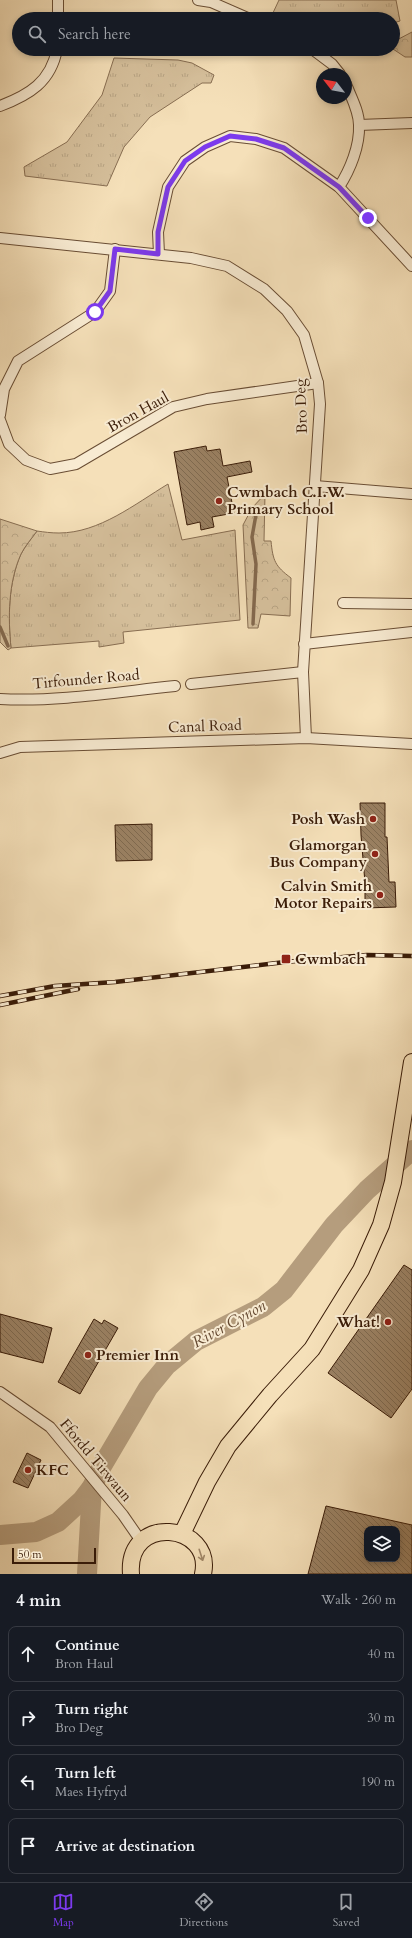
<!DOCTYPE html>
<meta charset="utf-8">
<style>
body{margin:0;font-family:Cardo,serif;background:#242831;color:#f1f3f6}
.controls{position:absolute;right:12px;bottom:12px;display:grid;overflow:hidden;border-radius:8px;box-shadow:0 2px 6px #0003}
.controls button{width:36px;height:36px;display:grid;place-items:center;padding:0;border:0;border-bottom:1px solid #363941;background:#171b24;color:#f1f3f6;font:20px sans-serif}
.compass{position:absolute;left:316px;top:68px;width:36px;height:36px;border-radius:50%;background:#171b24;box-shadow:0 2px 6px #0003;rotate:301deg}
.scale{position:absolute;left:12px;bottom:10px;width:84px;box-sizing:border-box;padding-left:4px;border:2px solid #3a1c08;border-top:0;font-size:11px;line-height:14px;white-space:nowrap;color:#3a1c08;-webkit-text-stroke:3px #f8ebd2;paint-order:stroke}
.stop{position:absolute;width:12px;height:12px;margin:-9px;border:3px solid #7c3aed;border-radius:50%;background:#fff}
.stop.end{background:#7c3aed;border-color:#fff;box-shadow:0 1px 4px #0008}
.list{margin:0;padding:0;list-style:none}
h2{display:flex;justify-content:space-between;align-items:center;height:52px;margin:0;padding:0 16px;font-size:17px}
h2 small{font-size:13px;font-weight:400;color:#9ea1a6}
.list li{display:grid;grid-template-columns:26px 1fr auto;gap:12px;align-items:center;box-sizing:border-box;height:56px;margin:0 8px 8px;padding:0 8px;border:1px solid #363941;border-radius:8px}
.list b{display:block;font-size:15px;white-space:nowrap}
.list p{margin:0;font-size:13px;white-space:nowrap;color:#9ea1a6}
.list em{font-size:13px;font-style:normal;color:#9ea1a6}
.icon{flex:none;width:22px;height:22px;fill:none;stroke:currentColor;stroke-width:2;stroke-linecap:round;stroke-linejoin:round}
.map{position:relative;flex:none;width:412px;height:1574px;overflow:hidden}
.search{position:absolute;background:#171b24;box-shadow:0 2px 6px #0003;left:12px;right:12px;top:12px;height:44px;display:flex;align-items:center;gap:10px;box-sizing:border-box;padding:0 14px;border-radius:22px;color:#9ea1a6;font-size:15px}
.sheet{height:308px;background:#171b24}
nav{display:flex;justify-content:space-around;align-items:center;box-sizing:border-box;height:56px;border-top:1px solid #363941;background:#171b24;font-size:11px;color:#9ea1a6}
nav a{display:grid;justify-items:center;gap:2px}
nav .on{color:#7c3aed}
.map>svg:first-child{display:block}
.grass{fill:url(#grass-tufts);stroke:#886e52}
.forest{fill:url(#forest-crowns);stroke:#886e52}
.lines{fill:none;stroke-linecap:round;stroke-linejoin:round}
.stream{stroke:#84694e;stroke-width:3.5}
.river{stroke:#b59d7d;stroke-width:20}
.building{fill:url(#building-back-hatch);stroke:#3a1c08;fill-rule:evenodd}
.street-casing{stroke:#694d34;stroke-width:12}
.primary-casing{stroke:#3a1c08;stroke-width:18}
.street{stroke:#f8ebd2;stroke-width:10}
.primary{stroke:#f5e0b9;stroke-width:16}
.rail-casing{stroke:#3a1c08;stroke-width:4.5}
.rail{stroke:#f8ebd2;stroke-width:3;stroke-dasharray:9;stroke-linecap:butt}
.oneway{stroke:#a18869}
.route{stroke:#7c3aed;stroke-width:5}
.poi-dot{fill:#8f2418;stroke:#f8ebd2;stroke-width:1.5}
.labels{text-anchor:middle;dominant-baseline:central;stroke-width:4;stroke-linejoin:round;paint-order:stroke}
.street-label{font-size:15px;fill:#3a1c08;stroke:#f8ebd2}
.poi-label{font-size:15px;font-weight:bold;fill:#3a1c08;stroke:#f8ebd2;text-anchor:start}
.water-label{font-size:16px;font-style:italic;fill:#654931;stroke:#f8ebd2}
</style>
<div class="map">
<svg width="412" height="1574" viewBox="0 0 412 1574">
<defs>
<pattern id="grass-tufts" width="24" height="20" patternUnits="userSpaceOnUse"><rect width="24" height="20" fill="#d5bf9b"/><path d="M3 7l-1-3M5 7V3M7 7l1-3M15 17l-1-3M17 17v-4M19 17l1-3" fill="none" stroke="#b8a484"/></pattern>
<pattern id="forest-crowns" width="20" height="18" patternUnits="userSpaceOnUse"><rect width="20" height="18" fill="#d5bf9b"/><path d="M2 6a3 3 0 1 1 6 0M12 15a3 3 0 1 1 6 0" fill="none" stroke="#b8a484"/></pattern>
<pattern id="building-back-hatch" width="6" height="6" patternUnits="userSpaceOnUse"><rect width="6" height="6" fill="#9b8264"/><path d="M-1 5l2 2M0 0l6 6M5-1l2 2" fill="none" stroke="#7f6a50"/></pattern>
</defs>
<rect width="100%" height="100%" fill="#f5e0b9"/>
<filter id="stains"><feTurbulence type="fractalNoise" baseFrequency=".005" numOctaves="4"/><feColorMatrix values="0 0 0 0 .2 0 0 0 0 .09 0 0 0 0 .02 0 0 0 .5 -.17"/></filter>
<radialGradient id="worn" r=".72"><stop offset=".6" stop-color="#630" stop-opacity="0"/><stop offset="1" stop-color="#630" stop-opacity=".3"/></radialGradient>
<g class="grass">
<path d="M279,0H396L400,21L393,23V19H278L272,15Z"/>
<path d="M114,58L178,60L192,63L214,75L211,83H202L150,117L124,147L107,186L25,176L24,167L67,142L102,95Z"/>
<path d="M168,484L182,540L235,530L240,620L123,632L124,643L99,647V641L11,648C8,618 8,583 21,554C25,546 32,538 37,531C44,532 51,533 59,533C99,533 135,504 168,484Z"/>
</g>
<g class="forest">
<path d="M412,32V57H405L393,49V42Z"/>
<path d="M265,494L264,541H271C273,561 275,566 291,578L290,616L261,614L258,628H248L243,525L252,508Z"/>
<path d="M0,519L37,531C32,538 25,546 21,554C8,583 8,618 11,648L8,650L0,642Z"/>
</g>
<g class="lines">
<g class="stream">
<path d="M253,624L256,564L252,537L257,509"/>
<path d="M0,627L8,646"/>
</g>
<g class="river">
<path d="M0,1535L36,1532L58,1522L82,1500L92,1487L102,1466L148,1388L167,1365L196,1341L263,1307L284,1290L334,1225L367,1190L412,1150"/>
<path d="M87,1574L92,1487"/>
</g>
</g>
<g class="building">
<path d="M206,446L207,451L220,449L223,466L250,461L252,472L227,477L234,513L212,517L214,527L201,530L200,522L187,525L174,452Z"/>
<path d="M360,803H385V837H387L389,882H395L396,907L365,908V883L361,835Z"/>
<path d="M152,824V860L116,861L115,825Z"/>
<path d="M404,1265L412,1270V1389L391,1418L328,1373Z"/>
<path d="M0,1314L52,1328L43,1363L0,1352Z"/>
<path d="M94,1319L102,1324L104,1320L118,1328L80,1394L58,1382Z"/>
<path d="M27,1453L41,1460L28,1488L13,1482Z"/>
<path d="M326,1506L412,1525V1574H308ZM367,1529H397V1559H367Z"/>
</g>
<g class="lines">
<g class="street-casing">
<g id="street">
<path d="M58,0V19"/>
<path d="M198,0L211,2L250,19"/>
<path d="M312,49L332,64L340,74"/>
<path d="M0,106C29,95 51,82 57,49"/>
<path d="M359,125L412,123"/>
<path d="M339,187C350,170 360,146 359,125C359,111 351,97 346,84"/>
<path d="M0,238L191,258L227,266L264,289L287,311L304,335L318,383L320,404L303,672L306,738"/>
<path d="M159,254L158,232L168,187L185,161L205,147L230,136L256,139L284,148L339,187L412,266"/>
<path d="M0,415L4,389L18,361L95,312L110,291L115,249"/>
<path d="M0,420L9,444L26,460L50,469L76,464L173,407L207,399L318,383"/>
<path d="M315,486L412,494"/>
<path d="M343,603L412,604"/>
<path d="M304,644L412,632"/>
<path d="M191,684L303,672"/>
<path d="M0,699C58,702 117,692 175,686"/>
<path d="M0,753L20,747L306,738L412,744"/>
<path d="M0,1392L50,1427L123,1515L141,1541"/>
</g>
</g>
<g class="primary-casing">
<g id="primary">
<path d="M182,1534L207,1482L228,1446L270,1395L312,1349L361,1270L381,1225L393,1182L412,1062"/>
<path d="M131,1574C126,1513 214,1523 203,1574"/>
</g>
</g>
<use href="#street" class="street"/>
<use href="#primary" class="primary"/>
<g class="rail-casing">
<g id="rail">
<path d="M0,996L55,986L115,982L285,962L367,955L412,956"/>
<path d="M0,1005L78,989"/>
</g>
</g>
<use href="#rail" class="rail"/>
</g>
<defs><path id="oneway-shaft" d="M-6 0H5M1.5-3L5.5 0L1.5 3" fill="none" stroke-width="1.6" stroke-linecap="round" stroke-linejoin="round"/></defs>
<use class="oneway" href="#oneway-shaft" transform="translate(201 1555) rotate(72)"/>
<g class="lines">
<path class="route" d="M95,312L110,291L115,249L158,254V232L168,187L185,161L205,147L230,136L256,139L284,148L339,187L368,218"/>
</g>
<g class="poi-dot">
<circle cx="219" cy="501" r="4"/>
<circle cx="373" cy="819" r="4"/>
<circle cx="375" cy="854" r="4"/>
<circle cx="380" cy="895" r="4"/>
<rect x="281" y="954" width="10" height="10" rx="2"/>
<circle cx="388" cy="1322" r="4"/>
<circle cx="88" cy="1355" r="4"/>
<circle cx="28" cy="1470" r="4"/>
</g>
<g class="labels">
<g class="street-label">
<text transform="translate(301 406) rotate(-92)">Bro Deg</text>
<text transform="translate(138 412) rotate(-29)">Bron Haul</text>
<text transform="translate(86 679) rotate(-5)">Tirfounder Road</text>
<text transform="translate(205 726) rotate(-2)">Canal Road</text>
<text transform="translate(96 1460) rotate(50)">Ffordd Tirwaun</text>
</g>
<g class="poi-label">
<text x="227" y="492">Cwmbach C.I.W.<tspan x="227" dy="17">Primary School</tspan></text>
<text x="365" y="819" text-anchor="end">Posh Wash</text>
<text x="367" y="845" text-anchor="end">Glamorgan<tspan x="367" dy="17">Bus Company</tspan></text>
<text x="372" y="886" text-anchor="end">Calvin Smith<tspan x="372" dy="17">Motor Repairs</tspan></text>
<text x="295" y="959">Cwmbach</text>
<text x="380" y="1322" text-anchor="end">What!</text>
<text x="96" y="1355">Premier Inn</text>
<text x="36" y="1470">KFC</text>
</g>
<g class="water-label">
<text transform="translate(229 1324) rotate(-29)">River Cynon</text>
</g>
</g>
<rect width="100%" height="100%" filter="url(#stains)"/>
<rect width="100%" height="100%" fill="url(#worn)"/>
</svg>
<div class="controls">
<button><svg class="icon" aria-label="layers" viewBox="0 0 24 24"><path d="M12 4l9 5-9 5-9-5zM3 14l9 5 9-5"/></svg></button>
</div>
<svg class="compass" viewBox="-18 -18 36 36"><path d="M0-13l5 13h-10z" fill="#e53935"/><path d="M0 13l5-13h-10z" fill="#9ea1a6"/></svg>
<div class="scale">50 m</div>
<div class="stop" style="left:95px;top:312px"></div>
<div class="stop end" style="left:368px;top:218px"></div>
<div class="search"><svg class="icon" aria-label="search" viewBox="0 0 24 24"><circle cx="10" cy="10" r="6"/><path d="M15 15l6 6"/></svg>Search here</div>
</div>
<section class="sheet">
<h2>4 min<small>Walk · 260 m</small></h2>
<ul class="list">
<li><svg class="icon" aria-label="ahead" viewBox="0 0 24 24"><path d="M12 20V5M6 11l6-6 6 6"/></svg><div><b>Continue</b><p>Bron Haul</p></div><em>40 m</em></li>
<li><svg class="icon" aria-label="right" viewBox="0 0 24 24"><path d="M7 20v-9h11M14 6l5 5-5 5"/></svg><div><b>Turn right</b><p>Bro Deg</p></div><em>30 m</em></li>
<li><svg class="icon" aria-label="left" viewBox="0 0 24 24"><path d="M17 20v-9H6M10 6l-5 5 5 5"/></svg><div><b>Turn left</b><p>Maes Hyfryd</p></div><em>190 m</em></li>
<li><svg class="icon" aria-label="arrive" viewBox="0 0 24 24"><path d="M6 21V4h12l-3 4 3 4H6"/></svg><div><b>Arrive at destination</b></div></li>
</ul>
</section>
<nav>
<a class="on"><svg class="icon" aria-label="map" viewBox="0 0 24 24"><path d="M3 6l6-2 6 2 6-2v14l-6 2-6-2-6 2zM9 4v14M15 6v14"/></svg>Map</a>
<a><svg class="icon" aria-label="directions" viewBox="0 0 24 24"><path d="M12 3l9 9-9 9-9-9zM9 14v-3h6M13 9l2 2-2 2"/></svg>Directions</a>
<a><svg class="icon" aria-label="saved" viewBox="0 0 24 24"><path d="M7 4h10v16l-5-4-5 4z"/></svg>Saved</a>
</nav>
